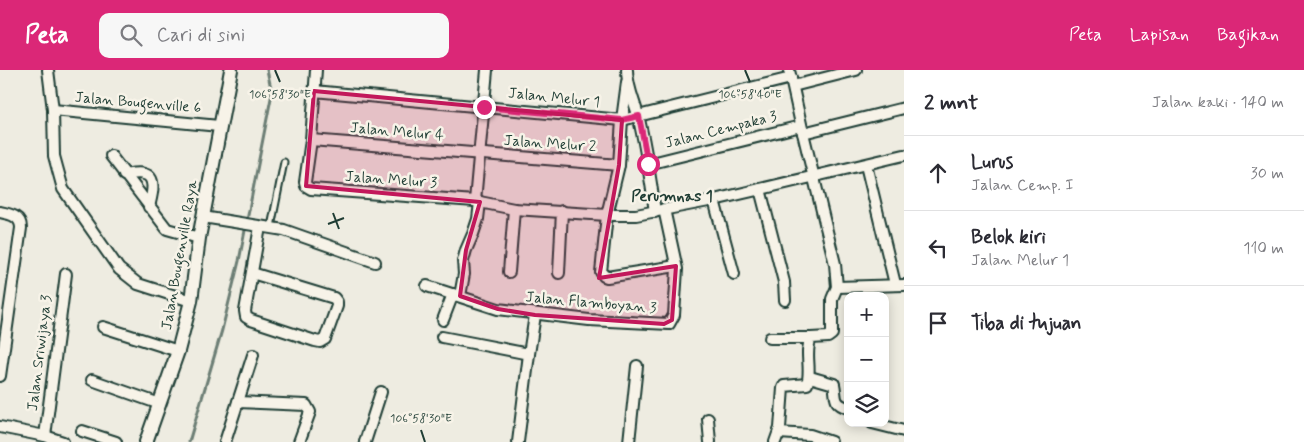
<!DOCTYPE html>
<html lang="id">
<meta charset="utf-8">
<style>
body{margin:0;font-family:Mynerve,sans-serif;background:#f7f7f7;color:#2b2b33}
.controls{position:absolute;right:15px;bottom:15px;display:grid;overflow:hidden;border-radius:10px;box-shadow:0 2px 12px #0003}
.controls button{width:45px;height:45px;display:grid;place-items:center;padding:0;border:0;border-bottom:1px solid #e1e1e2;background:#fff;color:#2b2b33;font:25px sans-serif}
.stop{position:absolute;width:15px;height:15px;margin:-11px;border:4px solid #db2777;border-radius:50%;background:#fff}
.stop.end{background:#db2777;border-color:#fff;box-shadow:0 1px 5px #0008}
.list{margin:0;padding:0;list-style:none}
h2{display:flex;justify-content:space-between;align-items:center;height:65px;margin:0;padding:0 20px;font-size:21px}
h2 small{font-size:16px;font-weight:400;color:#7c7c81}
.list li{display:grid;grid-template-columns:32px 1fr auto;gap:15px;align-items:center;box-sizing:border-box;height:75px;padding:0 20px;border-top:1px solid #e1e1e2}
.list b{display:block;font-size:19px;white-space:nowrap}
.list p{margin:0;font-size:16px;white-space:nowrap;color:#7c7c81}
.list em{font-size:16px;font-style:normal;color:#7c7c81}
.icon{flex:none;width:28px;height:28px;fill:none;stroke:currentColor;stroke-width:2;stroke-linecap:round;stroke-linejoin:round}
.map{position:relative;flex:none;width:904px;height:372px;overflow:hidden}
header{display:flex;align-items:center;gap:30px;box-sizing:border-box;height:70px;padding:0 25px;background:#db2777;color:#fff}
header strong{font-size:24px}
nav{display:flex;gap:28px;margin-inline-start:auto;font-size:18px}
.search{width:350px;height:45px;background:#f7f7f7;display:flex;align-items:center;gap:12px;box-sizing:border-box;padding:0 18px;border-radius:10px;color:#7c7c81;font-size:19px}
main{display:flex}
aside{flex:1;background:#fff}
.map>svg:first-child{display:block}
.lines{fill:none;stroke-linecap:round;stroke-linejoin:round}
.stream{stroke:#6c7e74;stroke-width:3}
.service-casing{stroke:#1f3d34;stroke-width:9}
.minor-casing{stroke:#1f3d34;stroke-width:14}
.tertiary-casing{stroke:#1f3d34;stroke-width:16}
.service{stroke:#f7f3e8;stroke-width:5}
.minor{stroke:#f7f3e8;stroke-width:10}
.tertiary{stroke:#f7f3e8;stroke-width:12}
.route{stroke:#db2777;stroke-width:6}
.marked{fill:#c2185b;fill-opacity:0.2;stroke:#c2185b;stroke-width:4;stroke-linejoin:round}
.ticks{fill:none;stroke:#1f3d34;stroke-width:2}
.labels{text-anchor:middle;dominant-baseline:central;stroke-width:5;stroke-linejoin:round;paint-order:stroke}
.street-label{font-size:15px;fill:#1f3d34;stroke:#f7f3e8}
.neighbourhood-label{font-size:16px;font-weight:bold;fill:#1f3d34;stroke:#f7f3e8}
.ticks-label{font-size:12px;text-anchor:middle;fill:#1f3d34;stroke:#f7f3e8;stroke-width:5;stroke-linejoin:round;paint-order:stroke}
</style>
<header>
<strong>Peta</strong>
<div class="search"><svg class="icon" aria-label="search" viewBox="0 0 24 24"><circle cx="10" cy="10" r="6"/><path d="M15 15l6 6"/></svg>Cari di sini</div>
<nav><a>Peta</a><a>Lapisan</a><a>Bagikan</a></nav>
</header>
<main>
<div class="map">
<svg width="904" height="372" viewBox="0 0 904 372">
<rect width="100%" height="100%" fill="#eeece1"/>
<filter id="ink" filterUnits="userSpaceOnUse"><feTurbulence type="fractalNoise" baseFrequency=".02" numOctaves="2"/><feDisplacementMap in="SourceGraphic" scale="10" xChannelSelector="R" yChannelSelector="G"/><feConvolveMatrix kernelMatrix="1 2 1 2 8 2 1 2 1" color-interpolation-filters="sRGB"/></filter>
<g filter="url(#ink)">
<g class="lines">
<path class="stream" d="M189,372L222,260L239,191L272,23L267,0"/>
<g class="service-casing">
<path id="service" d="M271,157L284,92"/>
</g>
<g class="minor-casing">
<g id="minor">
<path d="M48,0L53,40L54,86L63,119L119,199L138,214L191,231"/>
<path d="M316,0L311,70L305,112L306,116L311,119L475,131L514,139L607,145H636L714,130L904,85"/>
<path d="M627,0C627,18 635,32 639,49C646,80 651,111 655,142"/>
<path d="M627,12L622,50L619,95L607,145L601,202L604,206L607,207L676,196"/>
<path d="M793,16L856,0"/>
<path d="M314,21L622,50L791,8"/>
<path d="M53,40L219,56"/>
<path d="M803,63L904,38"/>
<path d="M311,70L619,95"/>
<path d="M111,86L167,159L199,168"/>
<path d="M648,94L801,56"/>
<path d="M866,95L895,214"/>
<path d="M124,105C130,104 139,102 144,104C158,107 151,128 149,137"/>
<path d="M760,119L784,212L785,230"/>
<path d="M714,130L734,204"/>
<path d="M475,131L487,0"/>
<path d="M0,142C10,144 21,146 21,158L0,306"/>
<path d="M203,147L284,160L375,192"/>
<path d="M509,202L514,139"/>
<path d="M252,203L334,228L337,232V236L325,269L320,272L315,271L251,250L246,247L245,241L260,157"/>
<path d="M559,203L562,141"/>
<path d="M427,216L498,239L589,250L669,254L674,245L677,199L664,139"/>
<path d="M837,217L904,215"/>
<path d="M460,226L464,204L463,191L466,180L473,164L478,149L480,132"/>
<path d="M443,250L453,224"/>
<path d="M103,257L178,281"/>
<path d="M442,267L529,284"/>
<path d="M770,268H811"/>
<path d="M810,307L834,314C837,327 832,333 848,338"/>
<path d="M92,310L160,334"/>
<path d="M238,332L306,335L310,342L299,372"/>
<path d="M708,349L710,372"/>
<path d="M872,353L904,361"/>
<path d="M0,357L45,366L63,372"/>
<path d="M82,361L116,372"/>
<path d="M779,363L810,365L831,372"/>
<path d="M45,366L66,204"/>
<path d="M225,372L253,285"/>
<path d="M365,372L381,322"/>
<path d="M518,372L529,284L535,245"/>
<path d="M629,372L637,296"/>
<path d="M775,372L780,358L783,318L784,316L807,314C812,299 804,282 811,268L828,267L832,264V229L837,217L835,194L803,63L789,0"/>
</g>
</g>
<g class="tertiary-casing">
<path id="tertiary" d="M146,372L178,281L191,231L199,168L231,0"/>
</g>
<use href="#service" class="service"/>
<use href="#minor" class="minor"/>
<use href="#tertiary" class="tertiary"/>
</g>
</g>
<g class="lines" filter="url(#ink)">
<path class="route" d="M484,37L622,50L639,46L648,94"/>
</g>
<path class="marked" d="M314,21L622,50L619,95L599,208L676,196L672,250L664,254L535,245L498,239L460,226L466,180L480,132L306,116Z"/>
<path class="ticks" d="M275,0L280,12M745,0L750,12M333,143L339,159M328,154L344,148M421,360L425,372"/>
<g class="labels">
<g class="street-label">
<text transform="translate(554 28) rotate(6)">Jalan Melur 1</text>
<text transform="translate(138 33) rotate(5)">Jalan Bougenville 6</text>
<text transform="translate(721 60) rotate(-14)">Jalan Cempaka 3</text>
<text transform="translate(397 62) rotate(5)">Jalan Melur 4</text>
<text transform="translate(550 74) rotate(4)">Jalan Melur 2</text>
<text transform="translate(391 110) rotate(4)">Jalan Melur 3</text>
<text transform="translate(180 185) rotate(-80)">Jalan Bougenville Raya</text>
<text transform="translate(591 233) rotate(5)">Jalan Flamboyan 3</text>
<text transform="translate(40 283) rotate(-83)">Jalan Sriwijaya 3</text>
</g>
<g class="neighbourhood-label">
<text x="672" y="126">Perumnas 1</text>
</g>
</g>
<g class="ticks-label">
<text x="280" y="28">106°58'30"E</text>
<text x="750" y="28">106°58'40"E</text>
<text x="421" y="352">106°58'30"E</text>
</g>
</svg>
<div class="controls">
<button>+</button>
<button>−</button>
<button><svg class="icon" aria-label="layers" viewBox="0 0 24 24"><path d="M12 4l9 5-9 5-9-5zM3 14l9 5 9-5"/></svg></button>
</div>
<div class="stop" style="left:648px;top:94px"></div>
<div class="stop end" style="left:484px;top:37px"></div>
</div>
<aside>
<h2>2 mnt<small>Jalan kaki · 140 m</small></h2>
<ul class="list">
<li><svg class="icon" aria-label="ahead" viewBox="0 0 24 24"><path d="M12 20V5M6 11l6-6 6 6"/></svg><div><b>Lurus</b><p>Jalan Cemp. I</p></div><em>30 m</em></li>
<li><svg class="icon" aria-label="left" viewBox="0 0 24 24"><path d="M17 20v-9H6M10 6l-5 5 5 5"/></svg><div><b>Belok kiri</b><p>Jalan Melur 1</p></div><em>110 m</em></li>
<li><svg class="icon" aria-label="arrive" viewBox="0 0 24 24"><path d="M6 21V4h12l-3 4 3 4H6"/></svg><div><b>Tiba di tujuan</b></div></li>
</ul>
</aside>
</main>
